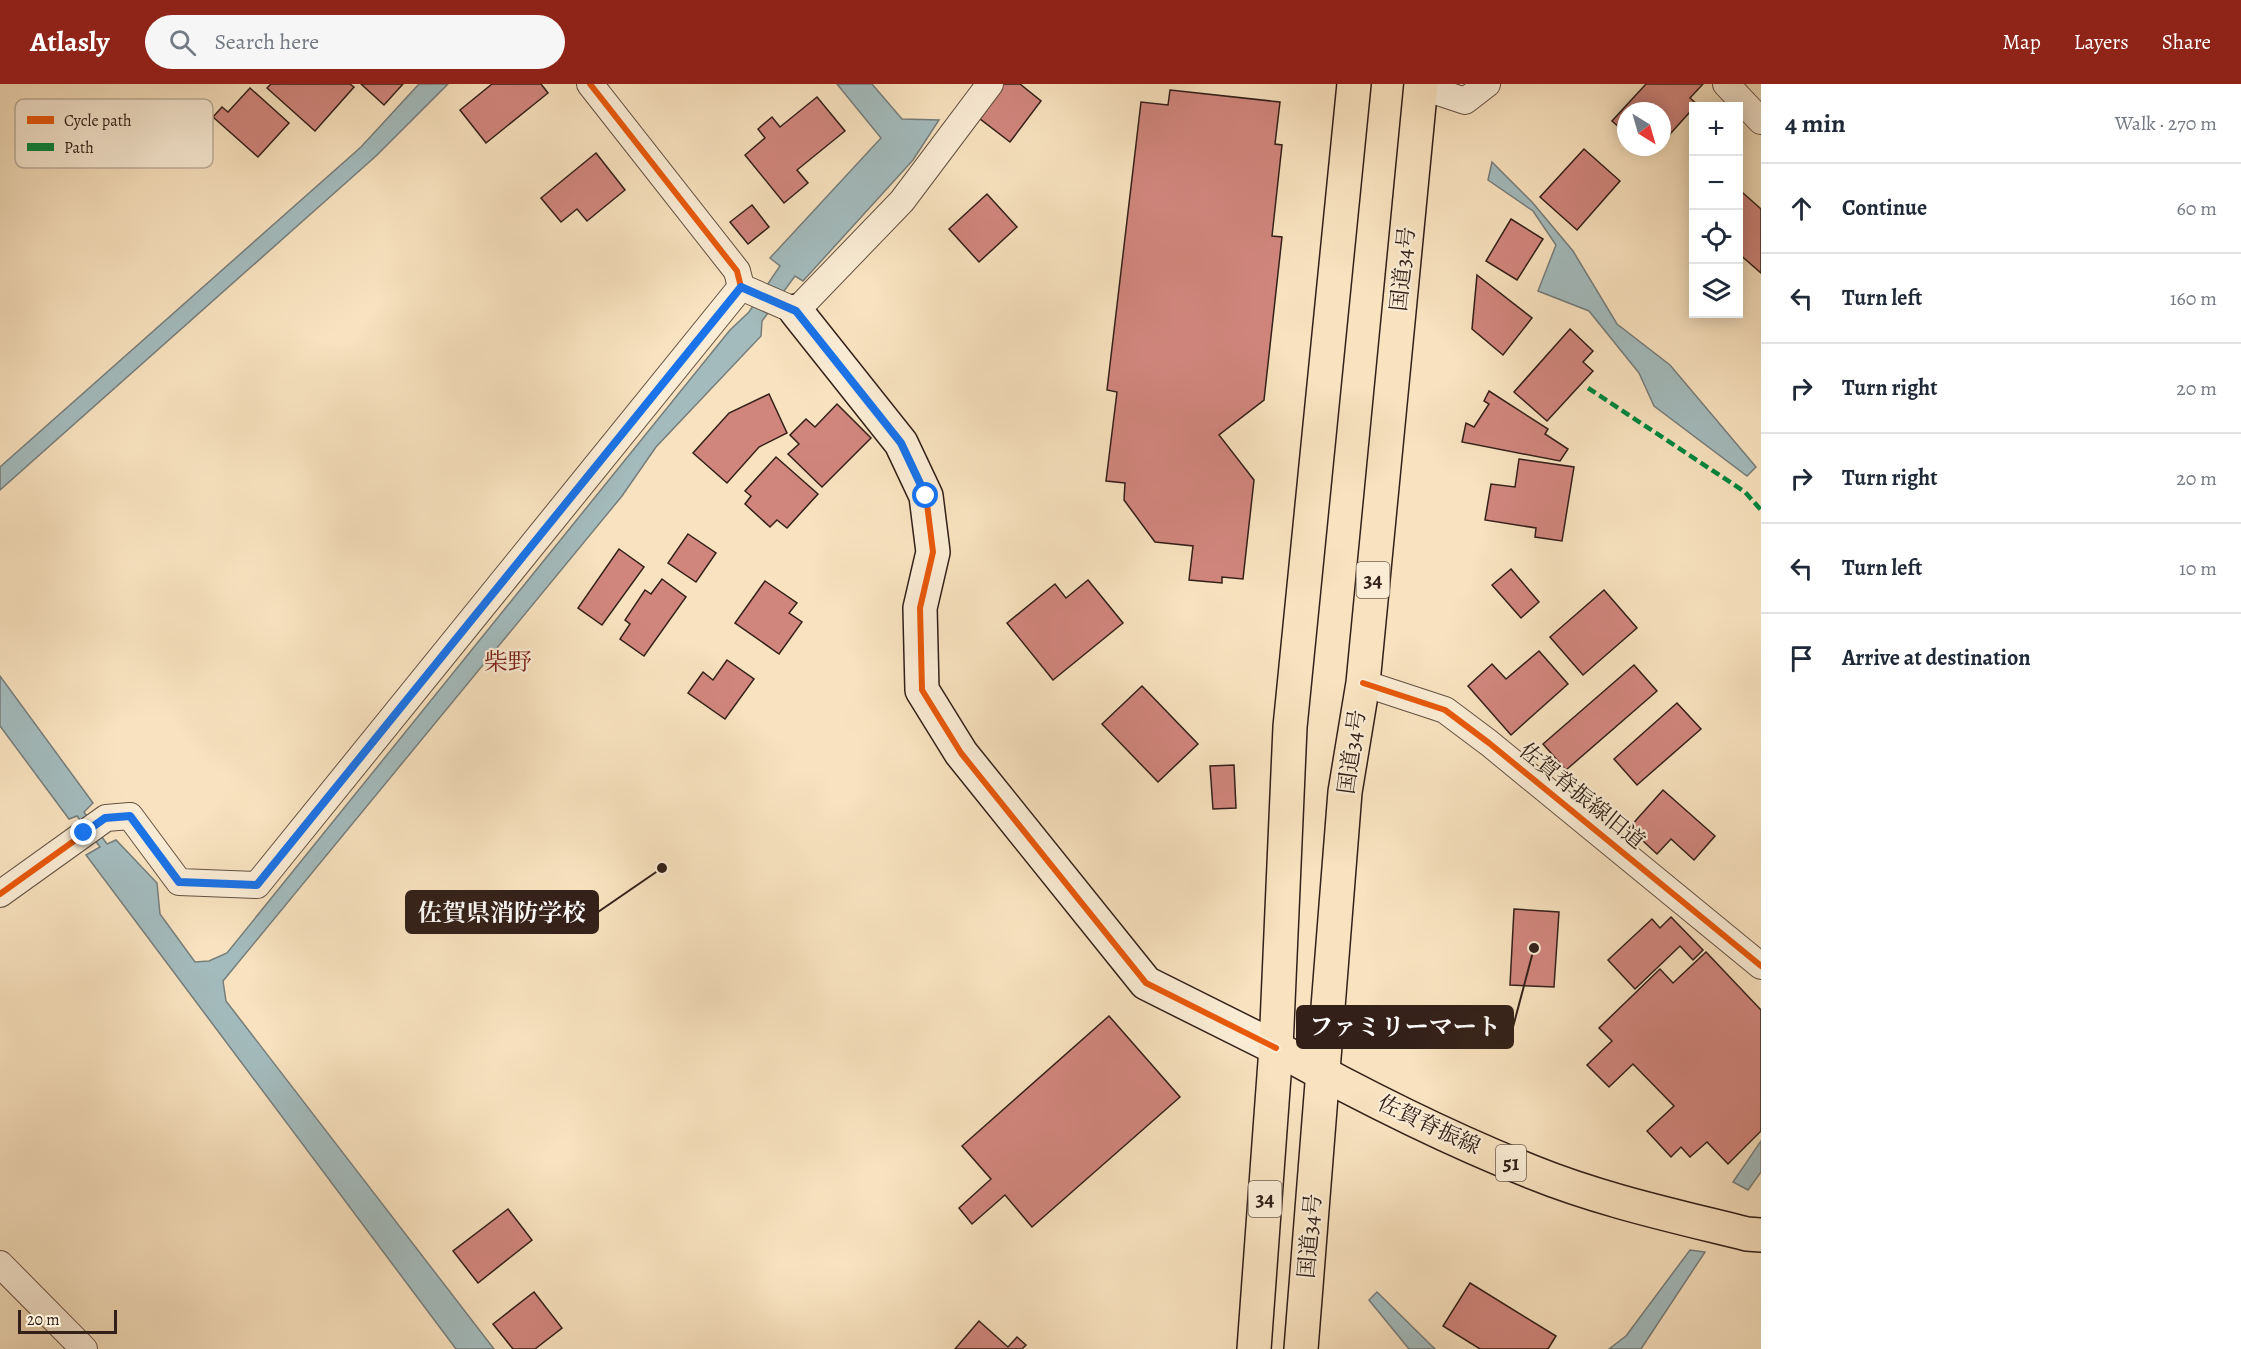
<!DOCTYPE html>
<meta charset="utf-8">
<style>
body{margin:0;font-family:Alegreya,"Noto Serif JP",serif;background:#f6f6f7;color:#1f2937}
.controls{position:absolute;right:18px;top:18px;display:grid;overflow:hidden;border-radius:0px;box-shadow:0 3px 15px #0003}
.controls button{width:54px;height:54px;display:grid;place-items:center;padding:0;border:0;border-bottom:2px solid #e0e1e3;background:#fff;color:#1f2937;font:30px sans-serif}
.compass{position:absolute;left:1617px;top:18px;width:54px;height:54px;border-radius:50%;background:#fff;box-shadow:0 3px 15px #0003;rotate:143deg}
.scale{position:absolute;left:18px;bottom:15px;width:99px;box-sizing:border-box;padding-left:6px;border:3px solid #332019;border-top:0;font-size:16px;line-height:21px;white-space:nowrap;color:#332019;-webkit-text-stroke:4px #faecd5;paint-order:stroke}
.stop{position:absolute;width:18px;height:18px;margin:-14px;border:4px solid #1a73e8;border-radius:50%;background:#fff}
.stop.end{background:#1a73e8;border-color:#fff;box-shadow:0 2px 6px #0008}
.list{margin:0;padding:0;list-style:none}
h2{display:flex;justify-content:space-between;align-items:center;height:78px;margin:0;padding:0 24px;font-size:26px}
h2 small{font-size:20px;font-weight:400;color:#747a83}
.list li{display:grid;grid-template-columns:39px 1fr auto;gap:18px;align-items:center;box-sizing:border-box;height:90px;padding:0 24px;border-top:2px solid #e0e1e3}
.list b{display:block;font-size:22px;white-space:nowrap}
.list em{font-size:20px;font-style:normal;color:#747a83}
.icon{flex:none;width:33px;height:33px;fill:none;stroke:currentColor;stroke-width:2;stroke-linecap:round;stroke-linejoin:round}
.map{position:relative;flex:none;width:1761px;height:1265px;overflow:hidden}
header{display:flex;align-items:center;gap:36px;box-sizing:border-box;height:84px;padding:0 30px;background:#8f2418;color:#fff}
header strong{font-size:28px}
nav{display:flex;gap:33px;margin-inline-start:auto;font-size:21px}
.search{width:420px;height:54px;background:#f6f6f7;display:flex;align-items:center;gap:15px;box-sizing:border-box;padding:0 21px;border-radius:33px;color:#747a83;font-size:22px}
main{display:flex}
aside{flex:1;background:#fff}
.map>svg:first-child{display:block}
.water{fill:#a3bbbd;stroke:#767d7b;stroke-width:1.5}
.building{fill:#d1867d;stroke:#332019;stroke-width:1.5}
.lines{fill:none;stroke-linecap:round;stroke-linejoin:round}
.street-casing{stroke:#645042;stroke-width:28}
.secondary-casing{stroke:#332019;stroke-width:36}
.primary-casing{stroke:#332019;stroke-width:36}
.highway-casing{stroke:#332019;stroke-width:36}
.street{stroke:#faecd5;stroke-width:26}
.secondary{stroke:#faecd5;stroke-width:33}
.primary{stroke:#f8e2bf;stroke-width:33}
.highway{stroke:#f8e2bf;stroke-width:33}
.quiet{stroke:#00873e;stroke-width:4.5;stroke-dasharray:9 4.5;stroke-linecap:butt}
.cycleway-casing{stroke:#faecd5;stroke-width:10}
.cycleway{stroke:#e8590c;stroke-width:6}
.route{stroke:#1a73e8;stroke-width:8}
.labels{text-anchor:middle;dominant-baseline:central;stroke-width:4.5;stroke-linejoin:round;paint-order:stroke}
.shield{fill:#faecd5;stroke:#6f5d51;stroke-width:1.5}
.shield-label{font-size:21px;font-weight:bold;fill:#332019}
.street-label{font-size:22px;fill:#332019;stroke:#faecd5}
.neighbourhood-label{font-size:24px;fill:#7a1f14;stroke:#faecd5}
.key{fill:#faecd5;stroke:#beaf9d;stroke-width:1.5}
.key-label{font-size:16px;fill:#332019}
.leader{fill:none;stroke:#332019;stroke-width:2}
.callout-dot{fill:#332019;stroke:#faecd5;stroke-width:2}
.callout{fill:#332019;stroke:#332019;stroke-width:2}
.callout-label{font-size:24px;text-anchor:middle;font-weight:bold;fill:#fff}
</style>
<header>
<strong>Atlasly</strong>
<div class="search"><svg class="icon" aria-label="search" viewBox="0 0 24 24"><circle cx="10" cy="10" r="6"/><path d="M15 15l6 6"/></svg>Search here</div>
<nav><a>Map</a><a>Layers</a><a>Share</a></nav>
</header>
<main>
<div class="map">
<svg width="1761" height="1265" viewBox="0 0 1761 1265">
<rect width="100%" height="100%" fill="#f8e2bf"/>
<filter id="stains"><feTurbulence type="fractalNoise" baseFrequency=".00333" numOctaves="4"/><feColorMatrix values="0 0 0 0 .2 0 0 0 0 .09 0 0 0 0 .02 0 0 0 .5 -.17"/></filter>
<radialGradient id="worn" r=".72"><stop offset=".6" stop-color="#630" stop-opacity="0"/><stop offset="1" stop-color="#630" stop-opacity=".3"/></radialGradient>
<g class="water">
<path d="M419,0H448L376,72L0,406V383L361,63Z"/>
<path d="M837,0H872L902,35L939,36L913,76L803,197L795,192L762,237L761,252L656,363L622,412L223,897L226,917L494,1265H456L86,771L100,763L77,732L69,735L0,642V592L93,719L84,728L107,760L116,756L157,799L160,830L195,878L209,877L227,869L730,246L749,228L780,182L770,174L881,54Z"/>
<path d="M1492,78L1532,118L1573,167L1617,240L1670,281L1756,383L1747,392L1654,322L1639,289L1589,227L1538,207L1556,161L1533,127L1488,96Z"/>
<path d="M1761,1057V1088L1748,1106L1733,1098Z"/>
<path d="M1690,1166L1705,1168L1641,1265H1609L1626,1252Z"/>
<path d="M1377,1208L1435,1265H1409L1369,1216Z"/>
</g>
<g class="building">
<path d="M271,0H350L354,3L315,47L267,4Z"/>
<path d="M361,0H403L384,21Z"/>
<path d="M492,0H541L548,9L486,59L460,26Z"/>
<path d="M998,0H1020L1041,17L1010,58L975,31Z"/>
<path d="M1646,0H1703L1690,14L1697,20L1662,59V27H1626V49L1612,37Z"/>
<path d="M250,4L289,39L258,73L213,33L222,23L228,28Z"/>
<path d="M1170,6L1280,18L1275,60L1282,61L1272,152L1282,153L1264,316L1219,351L1254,396L1243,495L1222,493V499L1189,496L1193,462L1155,458L1124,416L1125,399L1106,397L1117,308L1107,306L1141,18L1168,21Z"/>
<path d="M817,13L845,47L797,86L808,99L784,119L745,71L765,54L758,45L772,33L780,43Z"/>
<path d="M1584,65L1620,97L1577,146L1540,113Z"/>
<path d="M596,69L625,106L587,137L577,125L561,138L541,114Z"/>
<path d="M1743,109L1761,125V189L1738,169V114Z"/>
<path d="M987,110L1017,143L979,178L949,145Z"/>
<path d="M752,121L769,143L748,160L730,138Z"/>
<path d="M1511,135L1543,155L1517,196L1486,177Z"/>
<path d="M1477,191L1532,234L1503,271L1472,245Z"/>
<path d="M1570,245L1593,267L1583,278L1593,287L1547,337L1514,308Z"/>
<path d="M1489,307L1548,345L1545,350L1568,365L1560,377L1462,358L1466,339L1474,343L1489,320L1484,317Z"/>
<path d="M769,310L787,349L759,363L727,399L693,369L729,329Z"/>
<path d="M837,320L871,354L822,403L788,370L799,360L790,351L806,335L815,343Z"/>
<path d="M776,373L818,410L787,444L777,436L770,443L745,420L751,412L745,407Z"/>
<path d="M1519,375L1574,383L1562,457L1535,453L1536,444L1485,436L1491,400L1515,403Z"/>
<path d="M688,450L716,469L696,498L668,479Z"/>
<path d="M619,465L644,483L602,541L578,524Z"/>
<path d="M1511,485L1539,518L1521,534L1492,501Z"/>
<path d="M662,495L686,513L644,572L620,555L630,540L625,536L645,506L651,510Z"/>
<path d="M1088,496L1123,539L1053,596L1007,539L1055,500L1066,514Z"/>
<path d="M765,497L797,519L789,529L802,538L779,570L735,539Z"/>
<path d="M1604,506L1637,544L1583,591L1550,553Z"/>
<path d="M1539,567L1568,600L1511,651L1468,602L1492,580L1506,595Z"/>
<path d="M727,576L754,595L725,635L688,609L703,588L713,596Z"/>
<path d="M1634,581L1657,607L1566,686L1543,660Z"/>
<path d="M1142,602L1198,660L1158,698L1102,640Z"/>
<path d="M1677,619L1701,645L1637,701L1614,675Z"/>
<path d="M1234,681L1236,724L1213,725L1210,682Z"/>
<path d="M1663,706L1715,752L1694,776L1671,755L1657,770L1629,744Z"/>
<path d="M1514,825L1559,828L1554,903L1510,901Z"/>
<path d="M1671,833L1703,866L1693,876L1680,862L1635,905L1608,876L1652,835L1660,844Z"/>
<path d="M1706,868L1761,926V1047L1728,1080L1707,1058L1690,1073L1681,1063L1671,1073L1647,1047L1674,1022L1633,980L1609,1003L1587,981L1612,957L1599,944L1660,885L1673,899Z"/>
<path d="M1109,932L1180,1013L1032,1143L1005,1111L972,1140L959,1124L991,1095L962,1062Z"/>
<path d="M508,1125L532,1156L478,1199L453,1167Z"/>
<path d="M1470,1199L1556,1252L1548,1265H1480L1443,1242Z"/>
<path d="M534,1208L562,1244L535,1265H513L493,1240Z"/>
<path d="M979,1237L1008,1263L1017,1253L1026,1261L1022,1265H955Z"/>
</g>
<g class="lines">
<g class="street-casing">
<g id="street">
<path d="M590,0L737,187L741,203L796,227L902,117L990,0"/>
<path d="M1726,0L1761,37"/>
<path d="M1420,2L1465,17L1487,0"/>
<path d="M1363,599L1445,626L1489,659L1761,882"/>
<path d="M0,810L106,734L130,732L179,798L257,801L741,203"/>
<path d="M0,1180L84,1265"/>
</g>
</g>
<g class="secondary-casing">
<path id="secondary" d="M796,227L901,359L926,412L933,468L920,524L922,606L961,669L1146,899L1276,964"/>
</g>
<g class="primary-casing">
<path id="primary" d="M1276,964C1359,1010 1444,1053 1532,1088C1601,1116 1675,1132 1747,1150L1761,1151"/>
</g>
<g class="highway-casing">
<g id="highway">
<path d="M1254,1265L1276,964L1290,643L1354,0"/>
<path d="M1301,1265L1345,708L1363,599L1421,0"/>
</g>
</g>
<use href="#street" class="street"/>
<use href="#secondary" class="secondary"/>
<use href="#primary" class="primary"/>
<use href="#highway" class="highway"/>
<path class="quiet" d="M1588,304L1745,408L1761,426"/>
<g class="cycleway-casing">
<g id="cycleway">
<path d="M590,0L737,187L741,203L796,227L901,359L926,412L933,468L920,524L922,606L961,669L1146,899L1276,964"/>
<path d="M1363,599L1445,626L1489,659L1761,882"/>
<path d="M0,810L106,734L130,732L179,798L257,801L741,203"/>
</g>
</g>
<use href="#cycleway" class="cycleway"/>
</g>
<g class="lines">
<path class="route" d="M84,749L105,734L130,732L179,798L257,801L741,203L796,227L901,359L926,412"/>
</g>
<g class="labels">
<g class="shield">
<rect x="1356.5" y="478" width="33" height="36" rx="4.5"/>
<rect x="1496" y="1061" width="30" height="36" rx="4.5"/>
<rect x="1248.5" y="1097" width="33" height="36" rx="4.5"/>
</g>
<g class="shield-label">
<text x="1373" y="496">34</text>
<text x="1511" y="1079">51</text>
<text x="1265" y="1115">34</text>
</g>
<g class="street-label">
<text transform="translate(1403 185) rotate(-84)">国道34号</text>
<text transform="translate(1352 668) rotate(-82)">国道34号</text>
<text transform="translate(1582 712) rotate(39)">佐賀脊振線旧道</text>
<text transform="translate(1429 1041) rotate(25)">佐賀脊振線</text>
<text transform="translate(1310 1152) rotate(-85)">国道34号</text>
</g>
<g class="neighbourhood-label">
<text x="508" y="578">柴野</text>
</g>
</g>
<rect x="15" y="15" width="198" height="69" rx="9" class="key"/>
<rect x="27" y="32" width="27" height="8" fill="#e8590c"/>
<rect x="27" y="59" width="27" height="8" fill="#00873e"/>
<g class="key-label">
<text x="64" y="42">Cycle path</text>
<text x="64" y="69">Path</text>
</g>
<path class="leader" d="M662 784L598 828M1534 864L1513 943"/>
<g class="callout-dot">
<circle cx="662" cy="784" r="6"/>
<circle cx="1534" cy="864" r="6"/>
</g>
<g class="callout">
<rect x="406" y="807" width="192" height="42" rx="6"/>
<rect x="1297" y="922" width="216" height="42" rx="6"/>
</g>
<g class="callout-label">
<text x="502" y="837">佐賀県消防学校</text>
<text x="1405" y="951">ファミリーマート</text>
</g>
<rect width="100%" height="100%" filter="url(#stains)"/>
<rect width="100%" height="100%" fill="url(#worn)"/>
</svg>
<div class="controls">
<button>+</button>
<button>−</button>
<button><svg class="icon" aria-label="locate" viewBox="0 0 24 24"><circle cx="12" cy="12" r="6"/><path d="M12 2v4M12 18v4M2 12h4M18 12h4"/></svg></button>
<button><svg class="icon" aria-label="layers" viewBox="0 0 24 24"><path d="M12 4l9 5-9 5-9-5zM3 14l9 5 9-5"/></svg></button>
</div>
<svg class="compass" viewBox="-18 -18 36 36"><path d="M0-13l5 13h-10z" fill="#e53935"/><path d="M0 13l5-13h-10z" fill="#747a83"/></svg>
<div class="scale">20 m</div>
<div class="stop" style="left:926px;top:412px"></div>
<div class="stop end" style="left:84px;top:749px"></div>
</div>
<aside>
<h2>4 min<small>Walk · 270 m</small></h2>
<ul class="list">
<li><svg class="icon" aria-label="ahead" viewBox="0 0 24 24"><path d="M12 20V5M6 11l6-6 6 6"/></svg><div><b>Continue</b></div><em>60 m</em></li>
<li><svg class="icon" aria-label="left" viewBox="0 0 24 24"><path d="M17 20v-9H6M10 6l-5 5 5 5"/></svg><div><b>Turn left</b></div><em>160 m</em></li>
<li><svg class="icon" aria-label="right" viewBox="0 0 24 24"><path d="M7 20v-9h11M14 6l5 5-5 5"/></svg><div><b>Turn right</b></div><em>20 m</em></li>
<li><svg class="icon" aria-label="right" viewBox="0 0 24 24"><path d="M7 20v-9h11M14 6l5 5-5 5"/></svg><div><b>Turn right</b></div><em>20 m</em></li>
<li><svg class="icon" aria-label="left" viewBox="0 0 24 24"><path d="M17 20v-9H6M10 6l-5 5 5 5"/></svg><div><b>Turn left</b></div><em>10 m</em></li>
<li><svg class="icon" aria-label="arrive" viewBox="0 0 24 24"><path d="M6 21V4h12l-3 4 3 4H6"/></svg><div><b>Arrive at destination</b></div></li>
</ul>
</aside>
</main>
